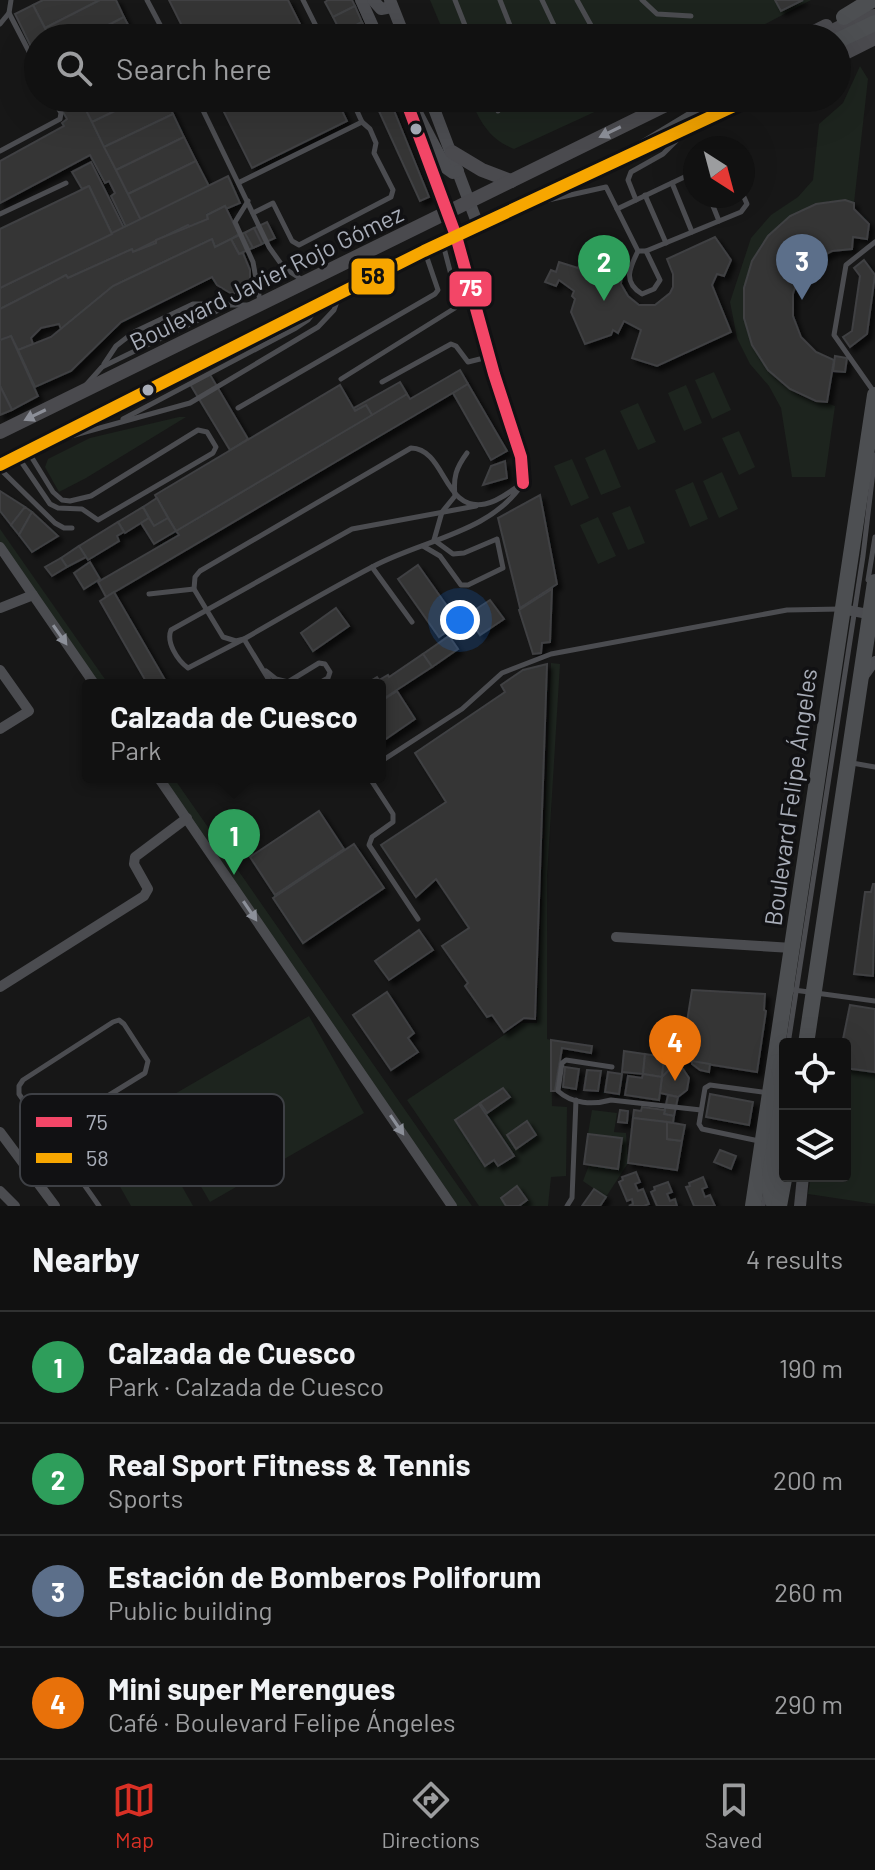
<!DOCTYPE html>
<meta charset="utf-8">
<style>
body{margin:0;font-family:Barlow,sans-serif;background:#1a1a1a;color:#f1f3f6}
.controls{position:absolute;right:24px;bottom:24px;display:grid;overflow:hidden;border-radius:8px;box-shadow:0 8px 32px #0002}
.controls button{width:72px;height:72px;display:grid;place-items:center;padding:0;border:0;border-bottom:2px solid #303131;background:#111;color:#f1f3f6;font:40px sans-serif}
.compass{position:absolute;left:683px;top:136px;width:72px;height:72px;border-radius:50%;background:#111;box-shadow:0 8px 32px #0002;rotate:144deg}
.you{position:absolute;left:460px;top:620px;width:28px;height:28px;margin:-20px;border:6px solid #fff;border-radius:50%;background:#1a73e8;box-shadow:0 0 0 12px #1a73e833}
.badge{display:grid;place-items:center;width:52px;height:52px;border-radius:50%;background:#d93025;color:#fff;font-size:26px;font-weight:700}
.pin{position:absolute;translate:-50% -66px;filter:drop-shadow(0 2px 4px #0008)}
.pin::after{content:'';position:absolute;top:42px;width:28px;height:24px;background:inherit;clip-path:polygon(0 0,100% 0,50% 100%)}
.popup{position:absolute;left:82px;top:679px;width:304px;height:104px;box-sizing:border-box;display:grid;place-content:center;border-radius:8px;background:#111;filter:drop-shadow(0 2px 6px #0005);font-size:26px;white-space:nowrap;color:#9c9d9f}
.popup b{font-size:30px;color:#f1f3f6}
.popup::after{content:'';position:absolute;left:50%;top:100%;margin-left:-16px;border:16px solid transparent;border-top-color:#111}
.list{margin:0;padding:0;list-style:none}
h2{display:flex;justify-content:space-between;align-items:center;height:104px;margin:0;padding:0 32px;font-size:34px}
h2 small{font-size:26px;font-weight:400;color:#9c9d9f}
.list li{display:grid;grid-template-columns:52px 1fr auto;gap:24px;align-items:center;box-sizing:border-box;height:112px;padding:0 32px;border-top:2px solid #303131}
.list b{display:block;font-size:30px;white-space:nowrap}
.list p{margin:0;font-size:26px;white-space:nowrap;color:#9c9d9f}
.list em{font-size:26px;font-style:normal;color:#9c9d9f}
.icon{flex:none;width:44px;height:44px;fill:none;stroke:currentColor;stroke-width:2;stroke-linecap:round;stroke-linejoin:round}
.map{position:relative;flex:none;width:875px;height:1206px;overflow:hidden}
.search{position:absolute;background:#111;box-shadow:0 8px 32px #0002;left:24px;right:24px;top:24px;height:88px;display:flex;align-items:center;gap:20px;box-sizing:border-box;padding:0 28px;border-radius:44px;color:#9c9d9f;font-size:30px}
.sheet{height:552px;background:#111}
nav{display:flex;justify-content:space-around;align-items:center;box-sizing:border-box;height:112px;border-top:2px solid #303131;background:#111;font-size:22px;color:#9c9d9f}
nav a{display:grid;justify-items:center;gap:4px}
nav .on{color:#d93025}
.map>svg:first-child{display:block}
.green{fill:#1d241e;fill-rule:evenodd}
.building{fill:#353536;stroke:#3f4043;stroke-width:2;filter:url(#shadow)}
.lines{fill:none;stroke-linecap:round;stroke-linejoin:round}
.service{stroke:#4b4c50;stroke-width:5}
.minor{stroke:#4b4c50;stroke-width:10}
.tertiary{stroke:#4b4c50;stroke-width:12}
.secondary{stroke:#4a4a4e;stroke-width:14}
.primary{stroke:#4d4f52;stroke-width:16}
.bus-1-casing{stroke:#111113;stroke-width:18}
.bus-2-casing{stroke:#111113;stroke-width:18}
.bus-1{stroke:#f34667;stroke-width:12}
.bus-2{stroke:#f7a600;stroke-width:12}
.oneway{fill:#8c8f98}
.oneway2{fill:#8c9099}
.bus-dot{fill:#a8adb8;stroke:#111113;stroke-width:3}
.labels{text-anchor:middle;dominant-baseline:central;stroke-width:7;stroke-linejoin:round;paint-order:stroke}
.street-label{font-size:24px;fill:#a8adb8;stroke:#111113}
.key{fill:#111113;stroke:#3e4045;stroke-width:2}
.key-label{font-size:22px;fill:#a8adb8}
.line-badge{stroke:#111113;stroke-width:3}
.badge-label{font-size:22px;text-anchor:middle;font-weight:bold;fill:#fff}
.pale-badge-label{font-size:22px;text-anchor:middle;font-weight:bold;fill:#111}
</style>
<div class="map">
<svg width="875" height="1206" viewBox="0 0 875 1206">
<defs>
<filter id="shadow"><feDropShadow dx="4.5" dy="4.5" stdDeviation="2" flood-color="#0009"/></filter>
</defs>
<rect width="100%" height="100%" fill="#171717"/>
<g class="green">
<path d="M430,0H811L739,38H446Z"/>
<path d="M860,66L868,79L854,203C840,198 821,202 807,208C744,238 723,312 767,368C778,383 799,398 817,401C824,403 828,403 835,406L825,477H792L781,408L769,386L750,364L737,338L730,302L751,238L771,215L798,197L813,180L819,124L843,103Z"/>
<path d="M470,98H625L514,149C489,139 480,122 470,98Z"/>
<path d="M714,372L731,410L712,419L695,380Z"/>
<path d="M686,385L702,423L684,431L668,393Z"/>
<path d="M638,403L656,442L638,450L620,411Z"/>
<path d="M179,417H186L86,478L59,492L45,467L48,459L90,438Z"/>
<path d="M739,431L755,467L739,475L722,438Z"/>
<path d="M605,449L621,487L601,495L585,458Z"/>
<path d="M572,459L589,498L571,506L554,466Z"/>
<path d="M722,472L738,509L719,518L703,481Z"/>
<path d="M693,482L708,519L690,527L675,490Z"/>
<path d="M630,506L645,543L628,550L612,513Z"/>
<path d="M598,517L616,556L598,564L580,525Z"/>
<path d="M0,529L109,685H96L0,545Z"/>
<path d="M551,663L560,664L547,876V1039L551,1040L552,1106L567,1107L566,1176L551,1177L548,1206H519L517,1187L501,1198L506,1206H479L407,1100L522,1023H537ZM479,1104L513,1156L498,1166L494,1160L485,1166L455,1121ZM527,1122L536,1135L516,1148L507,1135Z"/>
<path d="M159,777H173L472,1206H454Z"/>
<path d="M309,1016L364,1113L210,1202L154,1106Z"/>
<path d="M851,1069L875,1072V1204L808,1194L811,1176H845V1085H848Z"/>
<path d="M592,1110L617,1113L614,1132L626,1133L628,1163L606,1197L583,1181L589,1165L618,1168L622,1138L588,1134Z"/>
<path d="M149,1128L193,1206H131L102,1155Z"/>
</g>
<g class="building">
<path d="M43,0H100L45,28L33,5Z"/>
<path d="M100,0H116L124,17L83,38H50L45,28Z"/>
<path d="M169,0H288L307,38H188Z"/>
<path d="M328,0H352L355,6L333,17L325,2Z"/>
<path d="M775,0H803L781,11Z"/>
<path d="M33,5L50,38H38V61L15,14Z"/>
<path d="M355,6L362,22L341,33L333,17Z"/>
<path d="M124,17L135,38H83Z"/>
<path d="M362,22L366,30L351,38H344L341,33Z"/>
<path d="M55,98H80L141,220L126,227L111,196L115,193L109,181L105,183L90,155L0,203V161L64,126L62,123L67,119Z"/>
<path d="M80,98H142L92,122Z"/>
<path d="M142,98H165L173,114L104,147L92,122Z"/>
<path d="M217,98H336L347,121L252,168Z"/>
<path d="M373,98H389L429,197L420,201Z"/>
<path d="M173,114L184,137L116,170L104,147Z"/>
<path d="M184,137L196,161L128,194L116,170Z"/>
<path d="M196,161L209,186L141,220L128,194Z"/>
<path d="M91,162L124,228L112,234L89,186L82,189L72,172Z"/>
<path d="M228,176L240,203L226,209L225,206L207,215L208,219L190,227L188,225L133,252L132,249L68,278L66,275L0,309V288Z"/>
<path d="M89,186L112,234L0,288V229Z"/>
<path d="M845,200L854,203V209L869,224L867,239L853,237L852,249L832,251L813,261L799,275L793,294V316L801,337L816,352L834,360L827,402L816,401L790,389L768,370L752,345L744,318V288L752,261L768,236L790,216L816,204Z"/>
<path d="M225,206L239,234L231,239L215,247L212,239L113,286L61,329L59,324L41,328L31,338L33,344L18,350L11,336L0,341V309L66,275L68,278L132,249L133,252L156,243V240L208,219L207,215Z"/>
<path d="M267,222L275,238L239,254L231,239Z"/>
<path d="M254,228L262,244L253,248L245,233Z"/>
<path d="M715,237L731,260L724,276L717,274L712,285L731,332L657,366L632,358L641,330L624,321L618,333L613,330L611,335L585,344L571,312L575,299L572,296L574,291L559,280L556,286L545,282L551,270L556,272L559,262L578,268L585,254L601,262L604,258L609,267L622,272L621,284L628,296L639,305H655L670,293L673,287V274L667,259Z"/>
<path d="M212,239L215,247L231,239L239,254L243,253L250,270V284L245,290L232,294L217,285L212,277L121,322L71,371L35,387L18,350L51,337L113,286Z"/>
<path d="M864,260L875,275L867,334L850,347L843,337L852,331L860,276L854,268Z"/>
<path d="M11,336L38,396L12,410L0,386V340Z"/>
<path d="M835,356L847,358L845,372L833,371Z"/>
<path d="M460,370L468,384L106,597L98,582L179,535L176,531L407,394L410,399Z"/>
<path d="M209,373L248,439L230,450L190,384Z"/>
<path d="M400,382L407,394L372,415L366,405L355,411L354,408Z"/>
<path d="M468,384L507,451L491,460L453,393Z"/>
<path d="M340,385L355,411L366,405L372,415L176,531L155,495Z"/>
<path d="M0,386L12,410L0,415Z"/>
<path d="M505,461L507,478L483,485L491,466Z"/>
<path d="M0,491L25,507L11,525L0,511Z"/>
<path d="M540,495L557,584L520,608L498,518Z"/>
<path d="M157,498L168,518L154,526L143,507Z"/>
<path d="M25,507L32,512L19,535L11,525Z"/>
<path d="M143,507L149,518L125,533L118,522Z"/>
<path d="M32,512L58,536L32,552L19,535Z"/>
<path d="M149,518L154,526L168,518L176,531L154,544L141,523Z"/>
<path d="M118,522L124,532L117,536L119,541L88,560L79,546Z"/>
<path d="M79,546L86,557L67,567L61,558Z"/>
<path d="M61,558L67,567L52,576L45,567Z"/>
<path d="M90,562L100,579L84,589L74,573Z"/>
<path d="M418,565L459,623L439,637L398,579Z"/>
<path d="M552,589L550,642L542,643L541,653L533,654L519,610Z"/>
<path d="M114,592L168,685H148L100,601Z"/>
<path d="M490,600L504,619L480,635L467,615Z"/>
<path d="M336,608L349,626L313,651L301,633Z"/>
<path d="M449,636L458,649L432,667L423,654Z"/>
<path d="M423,654L432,667L380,701V685H364L377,677L379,680L388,675L389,677Z"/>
<path d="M547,664L535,1019L524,1018L504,1032L492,1015L487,1017L465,986L468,983L442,946L469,928L436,879L416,897L381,845L446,802L415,753L505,692L501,685L523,670Z"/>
<path d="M397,691L415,719L380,743V702Z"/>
<path d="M319,811L344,849L275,895L250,857Z"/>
<path d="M354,844L384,888L303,943L273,898Z"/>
<path d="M873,884H875L873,976L854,974L865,892H871Z"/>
<path d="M419,930L433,950L389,980L375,961Z"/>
<path d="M692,990L765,994L764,1010L766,1011L757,1072L681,1060Z"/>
<path d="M387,992L414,1033L408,1038L418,1052L391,1070L353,1015Z"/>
<path d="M850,1005L875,1009V1072L845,1068V1044H842Z"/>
<path d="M551,1040L592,1046L591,1053L562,1048L555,1091H551Z"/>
<path d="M624,1051L645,1054L643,1074L622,1072Z"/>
<path d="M645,1054L664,1057L662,1077L643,1074Z"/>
<path d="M664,1057L673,1058L672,1067L662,1077Z"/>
<path d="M692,1061L710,1064L709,1072L700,1070L692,1064Z"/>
<path d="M565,1067L579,1069L576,1089L563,1087Z"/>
<path d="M672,1067L683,1069L689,1078L687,1090L678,1097L660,1093L662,1077Z"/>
<path d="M587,1070L601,1071L598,1091L584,1090Z"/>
<path d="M608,1072L622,1074L619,1094L605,1092Z"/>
<path d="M643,1074L662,1077L659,1100L625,1095L628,1076L642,1078Z"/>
<path d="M503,1088L510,1097L487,1113L480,1103Z"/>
<path d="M710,1094L753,1102L749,1125L706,1117Z"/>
<path d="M668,1095L678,1097L674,1116L664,1114Z"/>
<path d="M479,1104L514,1156L498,1166L494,1160L485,1166L455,1120Z"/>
<path d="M642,1107L665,1110L664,1114L674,1116L673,1123L633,1118L634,1110L641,1111Z"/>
<path d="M620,1110L628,1111L627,1123L618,1122Z"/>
<path d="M633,1118L667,1122V1139L682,1141L677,1170L628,1163Z"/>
<path d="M527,1121L536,1135L516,1149L507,1135Z"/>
<path d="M667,1122L685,1125L682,1141L667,1139Z"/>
<path d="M588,1134L622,1138L618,1169L584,1164Z"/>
<path d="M720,1150L736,1156L731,1169L714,1162Z"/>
<path d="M636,1172L640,1182L635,1184L638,1191L643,1189L649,1204L644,1206H629L633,1204L632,1199L627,1201L619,1182L623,1180L622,1177Z"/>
<path d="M703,1177L707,1187L702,1189L705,1197L710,1195L715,1206H694L686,1187L690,1186L689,1183Z"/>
<path d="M668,1182L672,1192L667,1194L670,1201L675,1199L677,1206H657L651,1192L655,1190L654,1187Z"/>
<path d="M517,1186L527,1200L519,1206H506L501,1198Z"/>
<path d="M594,1189L606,1197L600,1206H582Z"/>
</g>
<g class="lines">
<g class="service">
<path d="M147,0L167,38"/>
<path d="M303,0L322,38"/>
<path d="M455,0L470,38"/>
<path d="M500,0L515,38"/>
<path d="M542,0L560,38"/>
<path d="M577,0L598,38"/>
<path d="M642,0L657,14L691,16"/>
<path d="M9,13L38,69"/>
<path d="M0,24L9,13L11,0"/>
<path d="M197,98L269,247L284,268L301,279"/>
<path d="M493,98L498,111"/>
<path d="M631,98L641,116"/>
<path d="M0,151L60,119L61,113L53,98"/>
<path d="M240,182L362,122L351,98"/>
<path d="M672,183L692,232"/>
<path d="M645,195L666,243"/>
<path d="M709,196L719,221"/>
<path d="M548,200L606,187L638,251H646L741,212L747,204L743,195"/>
<path d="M636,200L628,180L631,172L663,154L686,131"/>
<path d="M248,201L235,222L253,262L260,301"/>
<path d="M617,209L695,172"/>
<path d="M253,213L273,203L292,241L299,245L391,197L393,190L374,153L376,143L370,129L362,122"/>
<path d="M0,214L66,183"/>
<path d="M638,251C629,269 623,282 642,294L654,289L660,280L646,251"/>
<path d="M104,364L116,346L134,332L193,304H228"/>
<path d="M341,379L455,308L456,294L443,244"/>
<path d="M382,382L451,344L456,346L468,362L488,357"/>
<path d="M86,385L102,367L229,305H249"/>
<path d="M874,392L834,335L846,265L875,242"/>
<path d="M238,408L435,294L438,290L425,252"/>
<path d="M123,419L296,328L308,320L318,307"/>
<path d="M71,436L190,403L318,327L334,310L339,296"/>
<path d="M411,448C446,449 443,512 485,504C498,502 512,490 523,483C492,532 423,540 374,566C330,589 287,614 244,639L236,641L223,637L194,589L195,577L200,571Z"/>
<path d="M18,457L50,504L58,508L82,509L98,520L213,453L216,447L207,432L198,430L91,496L70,501L62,500L53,492L29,453"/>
<path d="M0,469L55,523L64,528H72"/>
<path d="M423,546L440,556L461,585H468L503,568L497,539L464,553L453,554L434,540L442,512L455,496C453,477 456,468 467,453"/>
<path d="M372,567L412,622"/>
<path d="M868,580L875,537"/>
<path d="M149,594L194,589"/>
<path d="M266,671L276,679L288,682L319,663L325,664L330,672L328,678L316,685"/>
<path d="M272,685L244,639L188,668C177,660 166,642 171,630L352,529L476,506"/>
<path d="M380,762L462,709L502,673L551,654L787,610L841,609"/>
<path d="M852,763L875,767"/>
<path d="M369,777L393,814V822L372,837L369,845L418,919"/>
<path d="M794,990L875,1001"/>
<path d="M788,1044L863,556L875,455"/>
<path d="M612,1067L566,1060L562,1063L558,1091C572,1104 593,1105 611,1100L701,1110"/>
<path d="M46,1134L145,1073L148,1061L124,1024L119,1020L113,1022L23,1080L19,1086V1094C45,1132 73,1168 99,1206"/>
<path d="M759,1141L702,1129L699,1124L705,1088L710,1085L769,1093"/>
<path d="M779,1166L783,1144"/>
<path d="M567,1206L572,1198L576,1100"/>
<path d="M763,1206L765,1195"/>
</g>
<g class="minor">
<path d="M456,236L494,374L521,457L523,483"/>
<path d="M0,547L95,685"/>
<path d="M0,608L33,595"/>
<path d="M842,609L873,615"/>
<path d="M0,670L29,711L0,729"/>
<path d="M862,679L875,661"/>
<path d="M158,777L452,1206"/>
<path d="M616,937L792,948"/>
<path d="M0,987L144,896L148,889L134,864L135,857L187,818"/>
<path d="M0,1132L55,1206"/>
<path d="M0,1191L15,1206"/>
</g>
<g class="tertiary">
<path d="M361,0L378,38"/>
<path d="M373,0L381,9L392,7"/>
<path d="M390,0L405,38"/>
<path d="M405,98L456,236"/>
<path d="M430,98L478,225"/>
<path d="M414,107L446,168L453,173L458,171"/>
<path d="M800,1206L803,1176"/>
</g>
<g class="secondary">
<path d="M802,38L826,26"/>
<path d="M818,38L859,18L875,16"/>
<path d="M837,57L875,38"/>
<path d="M686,129L751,98"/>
<path d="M452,152L482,170L511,181"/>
<path d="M0,432L680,98"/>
<path d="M0,465L324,300L478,225L639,151"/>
</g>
<g class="primary">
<path d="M844,17L872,0"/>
<path d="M837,41L875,23"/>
<path d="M631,155L725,98"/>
<path d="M806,1044L875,582"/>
<path d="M753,1206L875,395"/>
<path d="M775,1206C757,1169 796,1109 777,1062"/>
<path d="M779,1206L785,1174"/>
</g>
<g class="bus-1-casing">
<path id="bus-1" d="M405,98L456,236L494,374L521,457L523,483"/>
</g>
<g class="bus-2-casing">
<path id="bus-2" d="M0,465L424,251L751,98"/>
</g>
<use href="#bus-1" class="bus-1"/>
<use href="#bus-2" class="bus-2"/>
</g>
<defs><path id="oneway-solid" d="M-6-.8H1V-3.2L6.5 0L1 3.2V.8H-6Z" transform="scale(2)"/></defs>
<g class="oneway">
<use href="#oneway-solid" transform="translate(610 132) rotate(154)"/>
<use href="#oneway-solid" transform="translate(35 415) rotate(154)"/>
</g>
<g class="oneway2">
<use href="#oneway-solid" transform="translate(60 635) rotate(55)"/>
<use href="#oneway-solid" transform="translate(250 911) rotate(56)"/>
<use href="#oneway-solid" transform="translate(397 1125) rotate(56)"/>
</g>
<g class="bus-dot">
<circle cx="416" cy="129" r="7"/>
<circle cx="148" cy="390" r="7"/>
</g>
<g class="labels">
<g class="street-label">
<text transform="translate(266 277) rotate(-26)">Boulevard Javier Rojo Gómez</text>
<text transform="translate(790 797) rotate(-82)">Boulevard Felipe Ángeles</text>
</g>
</g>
<rect x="20" y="1094" width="264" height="92" rx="12" class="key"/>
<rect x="36" y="1117" width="36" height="10" fill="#f34667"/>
<rect x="36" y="1153" width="36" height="10" fill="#f7a600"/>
<g class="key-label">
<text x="86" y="1130">75</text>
<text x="86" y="1166">58</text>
</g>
<g class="line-badge">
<rect x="350" y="257" width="46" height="39" rx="8" fill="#f7a600"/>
<rect x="448" y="270" width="45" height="38" rx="8" fill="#f34667"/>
</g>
<g class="badge-label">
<text x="471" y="296">75</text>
</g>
<g class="pale-badge-label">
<text x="373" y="284">58</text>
</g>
</svg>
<div class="controls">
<button><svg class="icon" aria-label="locate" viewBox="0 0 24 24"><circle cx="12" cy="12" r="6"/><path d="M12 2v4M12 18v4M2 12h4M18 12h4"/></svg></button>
<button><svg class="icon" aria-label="layers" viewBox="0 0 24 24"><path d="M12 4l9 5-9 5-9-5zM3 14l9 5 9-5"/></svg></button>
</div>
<svg class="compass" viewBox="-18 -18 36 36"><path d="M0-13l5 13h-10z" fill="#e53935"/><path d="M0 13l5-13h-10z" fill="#9c9d9f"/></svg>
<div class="you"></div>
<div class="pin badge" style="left:234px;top:875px;background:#2e9e5b">1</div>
<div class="popup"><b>Calzada de Cuesco</b>Park</div>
<div class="pin badge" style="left:604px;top:301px;background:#2e9e5b">2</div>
<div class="pin badge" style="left:802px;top:300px;background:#5c6f8a">3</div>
<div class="pin badge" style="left:675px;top:1081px;background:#e8710a">4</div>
<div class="search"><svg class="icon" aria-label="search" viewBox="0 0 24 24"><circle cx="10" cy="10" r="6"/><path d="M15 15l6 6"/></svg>Search here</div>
</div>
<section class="sheet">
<h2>Nearby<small>4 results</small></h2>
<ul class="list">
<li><span class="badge" style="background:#2e9e5b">1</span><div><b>Calzada de Cuesco</b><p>Park · Calzada de Cuesco</p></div><em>190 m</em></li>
<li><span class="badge" style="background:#2e9e5b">2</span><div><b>Real Sport Fitness &amp; Tennis</b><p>Sports</p></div><em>200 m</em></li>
<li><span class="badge" style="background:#5c6f8a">3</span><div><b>Estación de Bomberos Poliforum</b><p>Public building</p></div><em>260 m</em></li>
<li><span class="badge" style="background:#e8710a">4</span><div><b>Mini super Merengues</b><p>Café · Boulevard Felipe Ángeles</p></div><em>290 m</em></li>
</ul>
</section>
<nav>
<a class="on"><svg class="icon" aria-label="map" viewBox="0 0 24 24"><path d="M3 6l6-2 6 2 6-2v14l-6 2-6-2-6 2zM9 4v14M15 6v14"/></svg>Map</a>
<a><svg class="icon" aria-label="directions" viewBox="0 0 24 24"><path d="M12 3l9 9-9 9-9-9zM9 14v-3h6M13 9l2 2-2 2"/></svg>Directions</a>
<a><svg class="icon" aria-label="saved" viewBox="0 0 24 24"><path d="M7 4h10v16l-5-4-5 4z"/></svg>Saved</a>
</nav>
